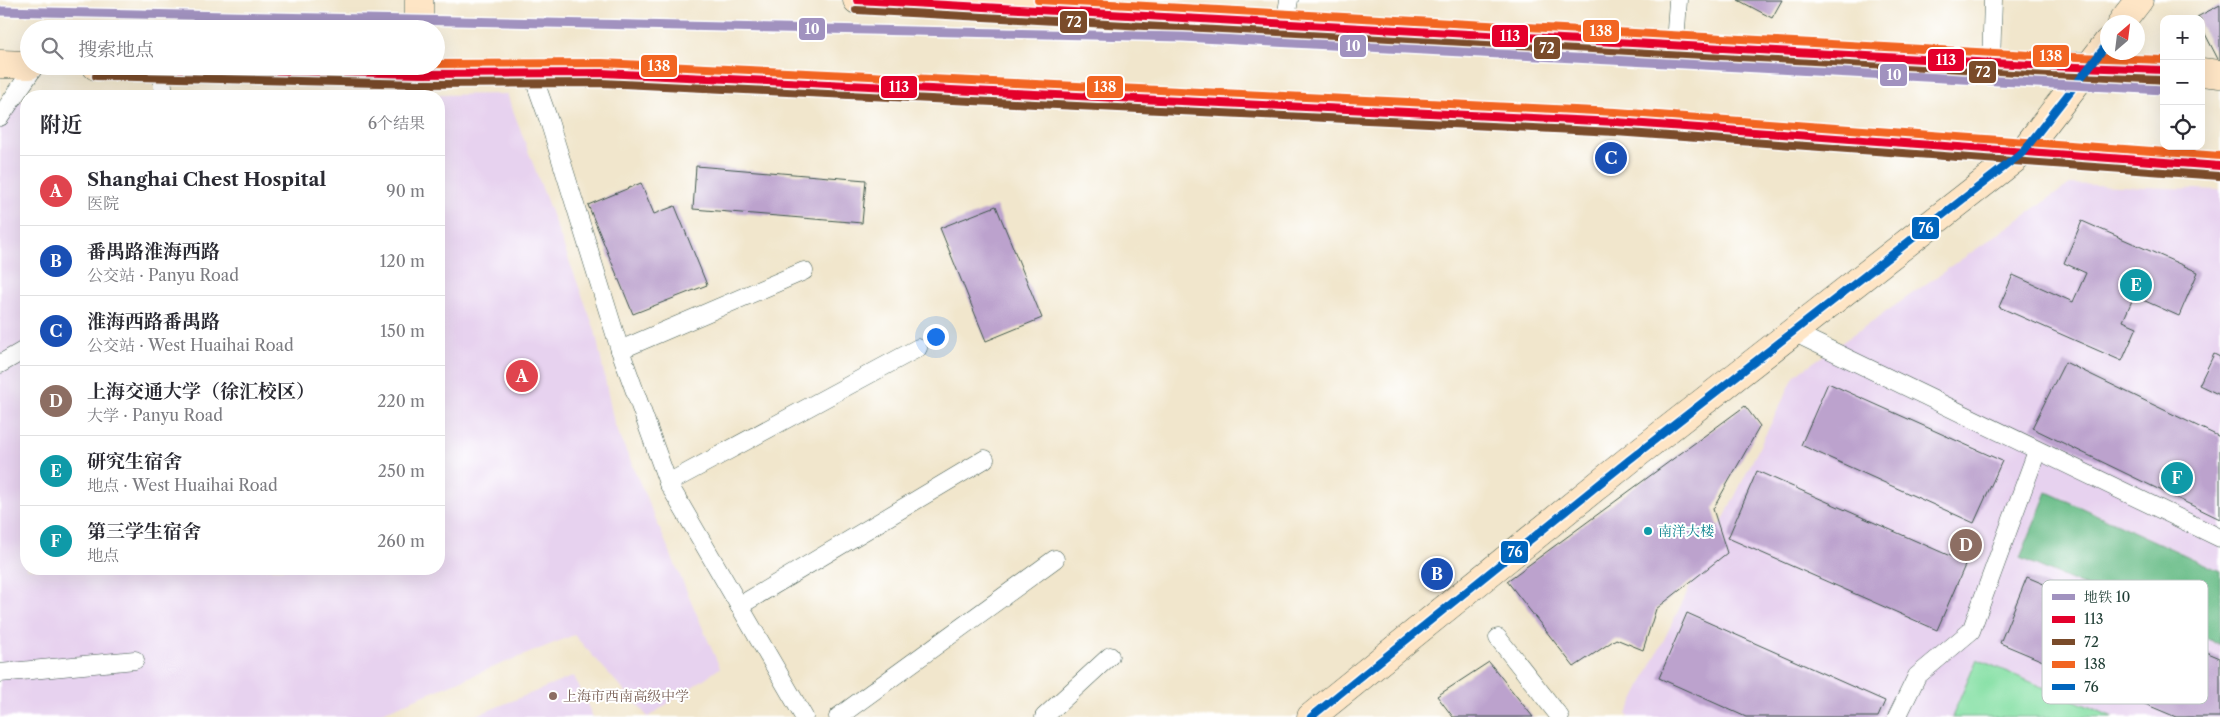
<!DOCTYPE html>
<html lang="zh">
<meta charset="utf-8">
<style>
body{margin:0;font-family:"Libre Caslon Text","Noto Serif SC",serif;background:#f7f7f7;color:#2b2b33}
.controls{position:absolute;right:15px;top:15px;display:grid;overflow:hidden;border-radius:10px;box-shadow:0 5px 20px #0002}
.controls button{width:45px;height:45px;display:grid;place-items:center;padding:0;border:0;border-bottom:1px solid #e1e1e2;background:#fff;color:#2b2b33;font:25px sans-serif}
.compass{position:absolute;left:2100px;top:15px;width:45px;height:45px;border-radius:50%;background:#fff;box-shadow:0 5px 20px #0002;rotate:28deg}
.you{position:absolute;left:935px;top:336px;width:18px;height:18px;margin:-12px;border:4px solid #fff;border-radius:50%;background:#1a73e8;box-shadow:0 0 0 8px #1a73e833}
.badge{display:grid;place-items:center;width:32px;height:32px;border-radius:50%;background:#1a73e8;color:#fff;font-size:16px;font-weight:700}
.pin{position:absolute;translate:-50% -50%;border:2px solid #fff;box-shadow:0 1px 5px #0006}
.list{margin:0;padding:0;list-style:none}
h2{display:flex;justify-content:space-between;align-items:center;height:65px;margin:0;padding:0 20px;font-size:21px}
h2 small{font-size:16px;font-weight:400;color:#7c7c81}
.list li{display:grid;grid-template-columns:32px 1fr auto;gap:15px;align-items:center;box-sizing:border-box;height:70px;padding:0 20px;border-top:1px solid #e1e1e2}
.list b{display:block;font-size:19px;white-space:nowrap}
.list p{margin:0;font-size:16px;white-space:nowrap;color:#7c7c81}
.list em{font-size:16px;font-style:normal;color:#7c7c81}
.icon{flex:none;width:28px;height:28px;fill:none;stroke:currentColor;stroke-width:2;stroke-linecap:round;stroke-linejoin:round}
.map{position:relative;flex:none;width:2220px;height:717px;overflow:hidden}
.search{position:absolute;background:#fff;box-shadow:0 5px 20px #0002;left:20px;top:20px;width:425px;height:55px;display:flex;align-items:center;gap:12px;box-sizing:border-box;padding:0 18px;border-radius:28px;color:#7c7c81;font-size:19px}
.panel{position:absolute;background:#fff;box-shadow:0 5px 20px #0002;left:20px;top:90px;width:425px;height:485px;border-radius:20px}
.map>svg:first-child{display:block}
.built{fill:#e7d2ef}
.green{fill:#86e0a5;stroke:#528e6c}
.forest{fill:#6cbe8a;stroke:#467e5f}
.building{fill:#bca2cd}
.lines{fill:none;stroke-linecap:round;stroke-linejoin:round}
.lane-casing{stroke:#3e564b;stroke-width:19}
.secondary-casing{stroke:#3e564b;stroke-width:29}
.lane{stroke:#fff;stroke-width:18}
.secondary{stroke:#fee5c5;stroke-width:28}
.bus-1-casing{stroke:#fff;stroke-width:11}
.bus-2-casing{stroke:#fff;stroke-width:11}
.bus-3-casing{stroke:#fff;stroke-width:11}
.bus-4-casing{stroke:#fff;stroke-width:11}
.bus-1{stroke:#e4002b;stroke-width:8}
.bus-2{stroke:#7a4b2a;stroke-width:8}
.bus-3{stroke:#f26522;stroke-width:8}
.bus-4{stroke:#0065bd;stroke-width:8}
.metro-1-casing{stroke:#fff;stroke-width:12}
.metro-1{stroke:#a192bf;stroke-width:9}
.culture-dot{fill:#0f9aa8;stroke:#fff;stroke-width:2}
.education-dot{fill:#8d6e63;stroke:#fff;stroke-width:2}
.labels{text-anchor:middle;dominant-baseline:central;stroke-width:4;stroke-linejoin:round;paint-order:stroke}
.culture-label{font-size:14px;fill:#0d838f;stroke:#fff;text-anchor:start}
.education-label{font-size:14px;fill:#785e54;stroke:#fff;text-anchor:start}
.key{fill:#fff;stroke:#bcc5c2;stroke-width:1}
.key-label{font-size:14px;fill:#1f3d34}
.line-badge{stroke:#fff;stroke-width:2}
.badge-label{font-size:14px;text-anchor:middle;font-weight:bold;fill:#fff}
</style>
<div class="map">
<svg width="2220" height="717" viewBox="0 0 2220 717">
<rect width="100%" height="100%" fill="#fff"/>
<filter id="ink" filterUnits="userSpaceOnUse"><feTurbulence type="fractalNoise" baseFrequency=".02" numOctaves="2"/><feDisplacementMap in="SourceGraphic" scale="10" xChannelSelector="R" yChannelSelector="G"/><feConvolveMatrix kernelMatrix="1 2 1 2 8 2 1 2 1" color-interpolation-filters="sRGB"/></filter>
<filter id="wash" filterUnits="userSpaceOnUse"><feTurbulence type="fractalNoise" baseFrequency=".0096" numOctaves="4" result="noise"/><feDisplacementMap in="SourceGraphic" scale="20" xChannelSelector="R" yChannelSelector="G"/><feGaussianBlur stdDeviation="1.12" result="paint"/><feColorMatrix in="noise" values="0 0 0 0 0 0 0 0 0 0 0 0 0 0 0 0 0 1.4 0 .05"/><feComposite in="paint" operator="in"/></filter>
<g filter="url(#wash)">
<rect width="100%" height="100%" fill="#f1e6cc"/>
<g class="built">
<path d="M507,94L595,330L614,423L720,668L648,717L574,635L370,717H0V102L26,101V569H439V96H354Z"/>
<path d="M2070,184L2220,190V717H1629L1627,714L1795,375Z"/>
<path d="M574,676L593,717H472Z"/>
</g>
<path class="green" d="M1977,659L2113,717H1952Z"/>
<path class="forest" d="M2047,492L2220,571V644L2020,558Z"/>
<g id="blocks">
<g class="building">
<path d="M1738,0H1782L1772,18Z"/>
<path d="M2220,5V63L2201,26V19L2197,17Z"/>
<path d="M696,166L866,180L862,223L693,209Z"/>
<path d="M641,183L654,214L675,206L707,285L633,314L588,205Z"/>
<path d="M996,206L1042,318L986,341L940,228Z"/>
<path d="M2082,221L2198,272L2179,316L2134,296L2123,321L2137,327L2122,361L1999,307L2013,275L2073,302L2086,273L2064,263Z"/>
<path d="M2214,354L2220,357V395L2199,385Z"/>
<path d="M2065,362L2220,437V519L2032,428Z"/>
<path d="M1828,383L2002,461L1974,523L1801,445Z"/>
<path d="M1745,406L1760,426L1713,509L1727,553L1656,609L1643,650L1616,639L1574,667L1507,581Z"/>
<path d="M1757,471L1966,563L1937,630L1728,538Z"/>
<path d="M2027,577L2220,658V717H2176L2000,643Z"/>
<path d="M1687,613L1885,701L1878,717H1746L1659,678Z"/>
<path d="M1489,662L1533,717H1453L1437,696Z"/>
</g>
</g>
</g>
<g filter="url(#ink)">
<use href="#blocks" fill-opacity="0" stroke="#3e564b" stroke-width="1"/>
<g class="lines">
<g class="lane-casing">
<g id="lane">
<path d="M1285,24L1289,0"/>
<path d="M1675,45L1678,0"/>
<path d="M1991,63L1993,0"/>
<path d="M161,68L164,96"/>
<path d="M532,73L549,121L620,350L668,483L804,717"/>
<path d="M0,117L35,66"/>
<path d="M1793,332L2220,538"/>
<path d="M620,350L804,271"/>
<path d="M0,364L26,349"/>
<path d="M668,483L918,348"/>
<path d="M739,606L985,459"/>
<path d="M1498,638L1560,717"/>
<path d="M0,673L135,660"/>
<path d="M838,717L1055,559"/>
<path d="M1044,717L1110,656"/>
<path d="M1897,717L1917,676L1971,631L2037,451"/>
</g>
</g>
<g class="secondary-casing">
<g id="secondary">
<path d="M419,0V29"/>
<path d="M857,0L2048,66H2089L2164,70"/>
<path d="M2122,22L2139,0"/>
<path d="M0,64L29,65"/>
<path d="M96,66L420,74L602,73L1616,122L2220,166"/>
<path d="M2201,72L2220,74"/>
<path d="M1311,717L1629,460L2022,153L2108,42"/>
</g>
</g>
<use href="#lane" class="lane"/>
<use href="#secondary" class="secondary"/>
<g class="bus-1-casing">
<g id="bus-1">
<path d="M857,0L2048,66L2164,70"/>
<path d="M106,66L420,74L602,73L1616,122L2220,166"/>
</g>
</g>
<g class="bus-2-casing">
<g id="bus-2">
<path d="M856,10L2047,76L2163,80"/>
<path d="M96,76L420,84L602,83L1615,132L2219,176"/>
</g>
</g>
<g class="bus-3-casing">
<g id="bus-3">
<path d="M1038,0L2048,56L2164,60"/>
<path d="M436,64L602,63L1616,112L2220,156"/>
</g>
</g>
<g class="bus-4-casing">
<path id="bus-4" d="M1311,717L1629,460L2022,153L2108,43"/>
</g>
<use href="#bus-1" class="bus-1"/>
<use href="#bus-2" class="bus-2"/>
<use href="#bus-3" class="bus-3"/>
<use href="#bus-4" class="bus-4"/>
<g class="metro-1-casing">
<path id="metro-1" d="M0,11L1183,37L2164,90"/>
</g>
<use href="#metro-1" class="metro-1"/>
</g>
</g>
<circle class="culture-dot" cx="1648" cy="531" r="5"/>
<circle class="education-dot" cx="553" cy="696" r="5"/>
<g class="labels">
<g class="culture-label">
<text x="1658" y="531">南洋大楼</text>
</g>
<g class="education-label">
<text x="563" y="696">上海市西南高级中学</text>
</g>
</g>
<rect x="2042" y="580" width="166" height="124" rx="8" class="key"/>
<rect x="2052" y="594" width="23" height="6" fill="#a192bf"/>
<rect x="2052" y="616" width="23" height="7" fill="#e4002b"/>
<rect x="2052" y="639" width="23" height="6" fill="#7a4b2a"/>
<rect x="2052" y="661" width="23" height="7" fill="#f26522"/>
<rect x="2052" y="684" width="23" height="6" fill="#0065bd"/>
<g class="key-label">
<text x="2084" y="602">地铁 10</text>
<text x="2084" y="624">113</text>
<text x="2084" y="647">72</text>
<text x="2084" y="669">138</text>
<text x="2084" y="692">76</text>
</g>
<g class="line-badge">
<rect x="1059" y="10" width="29" height="24" rx="5" fill="#7a4b2a"/>
<rect x="798" y="17" width="28" height="24" rx="5" fill="#a192bf"/>
<rect x="1582" y="19" width="38" height="24" rx="5" fill="#f26522"/>
<rect x="1491" y="24" width="38" height="24" rx="5" fill="#e4002b"/>
<rect x="1339" y="34" width="28" height="24" rx="5" fill="#a192bf"/>
<rect x="1533" y="36" width="28" height="24" rx="5" fill="#7a4b2a"/>
<rect x="2032" y="44" width="38" height="24" rx="5" fill="#f26522"/>
<rect x="1927" y="48" width="38" height="24" rx="5" fill="#e4002b"/>
<rect x="640" y="54" width="38" height="24" rx="5" fill="#f26522"/>
<rect x="1968" y="60" width="29" height="24" rx="5" fill="#7a4b2a"/>
<rect x="1879" y="63" width="29" height="24" rx="5" fill="#a192bf"/>
<rect x="1086" y="75" width="38" height="24" rx="5" fill="#f26522"/>
<rect x="880" y="75" width="38" height="24" rx="5" fill="#e4002b"/>
<rect x="1911" y="216" width="29" height="24" rx="5" fill="#0065bd"/>
<rect x="1500" y="540" width="29" height="24" rx="5" fill="#0065bd"/>
</g>
<g class="badge-label">
<text x="1074" y="27">72</text>
<text x="812" y="34">10</text>
<text x="1601" y="36">138</text>
<text x="1510" y="41">113</text>
<text x="1353" y="51">10</text>
<text x="1547" y="53">72</text>
<text x="2051" y="61">138</text>
<text x="1946" y="65">113</text>
<text x="659" y="71">138</text>
<text x="1983" y="77">72</text>
<text x="1894" y="80">10</text>
<text x="1105" y="92">138</text>
<text x="899" y="92">113</text>
<text x="1926" y="233">76</text>
<text x="1515" y="557">76</text>
</g>
</svg>
<div class="controls">
<button>+</button>
<button>−</button>
<button><svg class="icon" aria-label="locate" viewBox="0 0 24 24"><circle cx="12" cy="12" r="6"/><path d="M12 2v4M12 18v4M2 12h4M18 12h4"/></svg></button>
</div>
<svg class="compass" viewBox="-18 -18 36 36"><path d="M0-13l5 13h-10z" fill="#e53935"/><path d="M0 13l5-13h-10z" fill="#7c7c81"/></svg>
<div class="you"></div>
<div class="pin badge" style="left:522px;top:376px;background:#e0444e">A</div>
<div class="pin badge" style="left:1437px;top:574px;background:#1a4fb4">B</div>
<div class="pin badge" style="left:1611px;top:158px;background:#1a4fb4">C</div>
<div class="pin badge" style="left:1966px;top:545px;background:#8d6e63">D</div>
<div class="pin badge" style="left:2136px;top:285px;background:#0f9aa8">E</div>
<div class="pin badge" style="left:2177px;top:478px;background:#0f9aa8">F</div>
<div class="search"><svg class="icon" aria-label="search" viewBox="0 0 24 24"><circle cx="10" cy="10" r="6"/><path d="M15 15l6 6"/></svg>搜索地点</div>
<section class="panel">
<h2>附近<small>6个结果</small></h2>
<ul class="list">
<li><span class="badge" style="background:#e0444e">A</span><div><b>Shanghai Chest Hospital</b><p>医院</p></div><em>90 m</em></li>
<li><span class="badge" style="background:#1a4fb4">B</span><div><b>番禺路淮海西路</b><p>公交站 · Panyu Road</p></div><em>120 m</em></li>
<li><span class="badge" style="background:#1a4fb4">C</span><div><b>淮海西路番禺路</b><p>公交站 · West Huaihai Road</p></div><em>150 m</em></li>
<li><span class="badge" style="background:#8d6e63">D</span><div><b>上海交通大学（徐汇校区）</b><p>大学 · Panyu Road</p></div><em>220 m</em></li>
<li><span class="badge" style="background:#0f9aa8">E</span><div><b>研究生宿舍</b><p>地点 · West Huaihai Road</p></div><em>250 m</em></li>
<li><span class="badge" style="background:#0f9aa8">F</span><div><b>第三学生宿舍</b><p>地点</p></div><em>260 m</em></li>
</ul>
</section>
</div>
